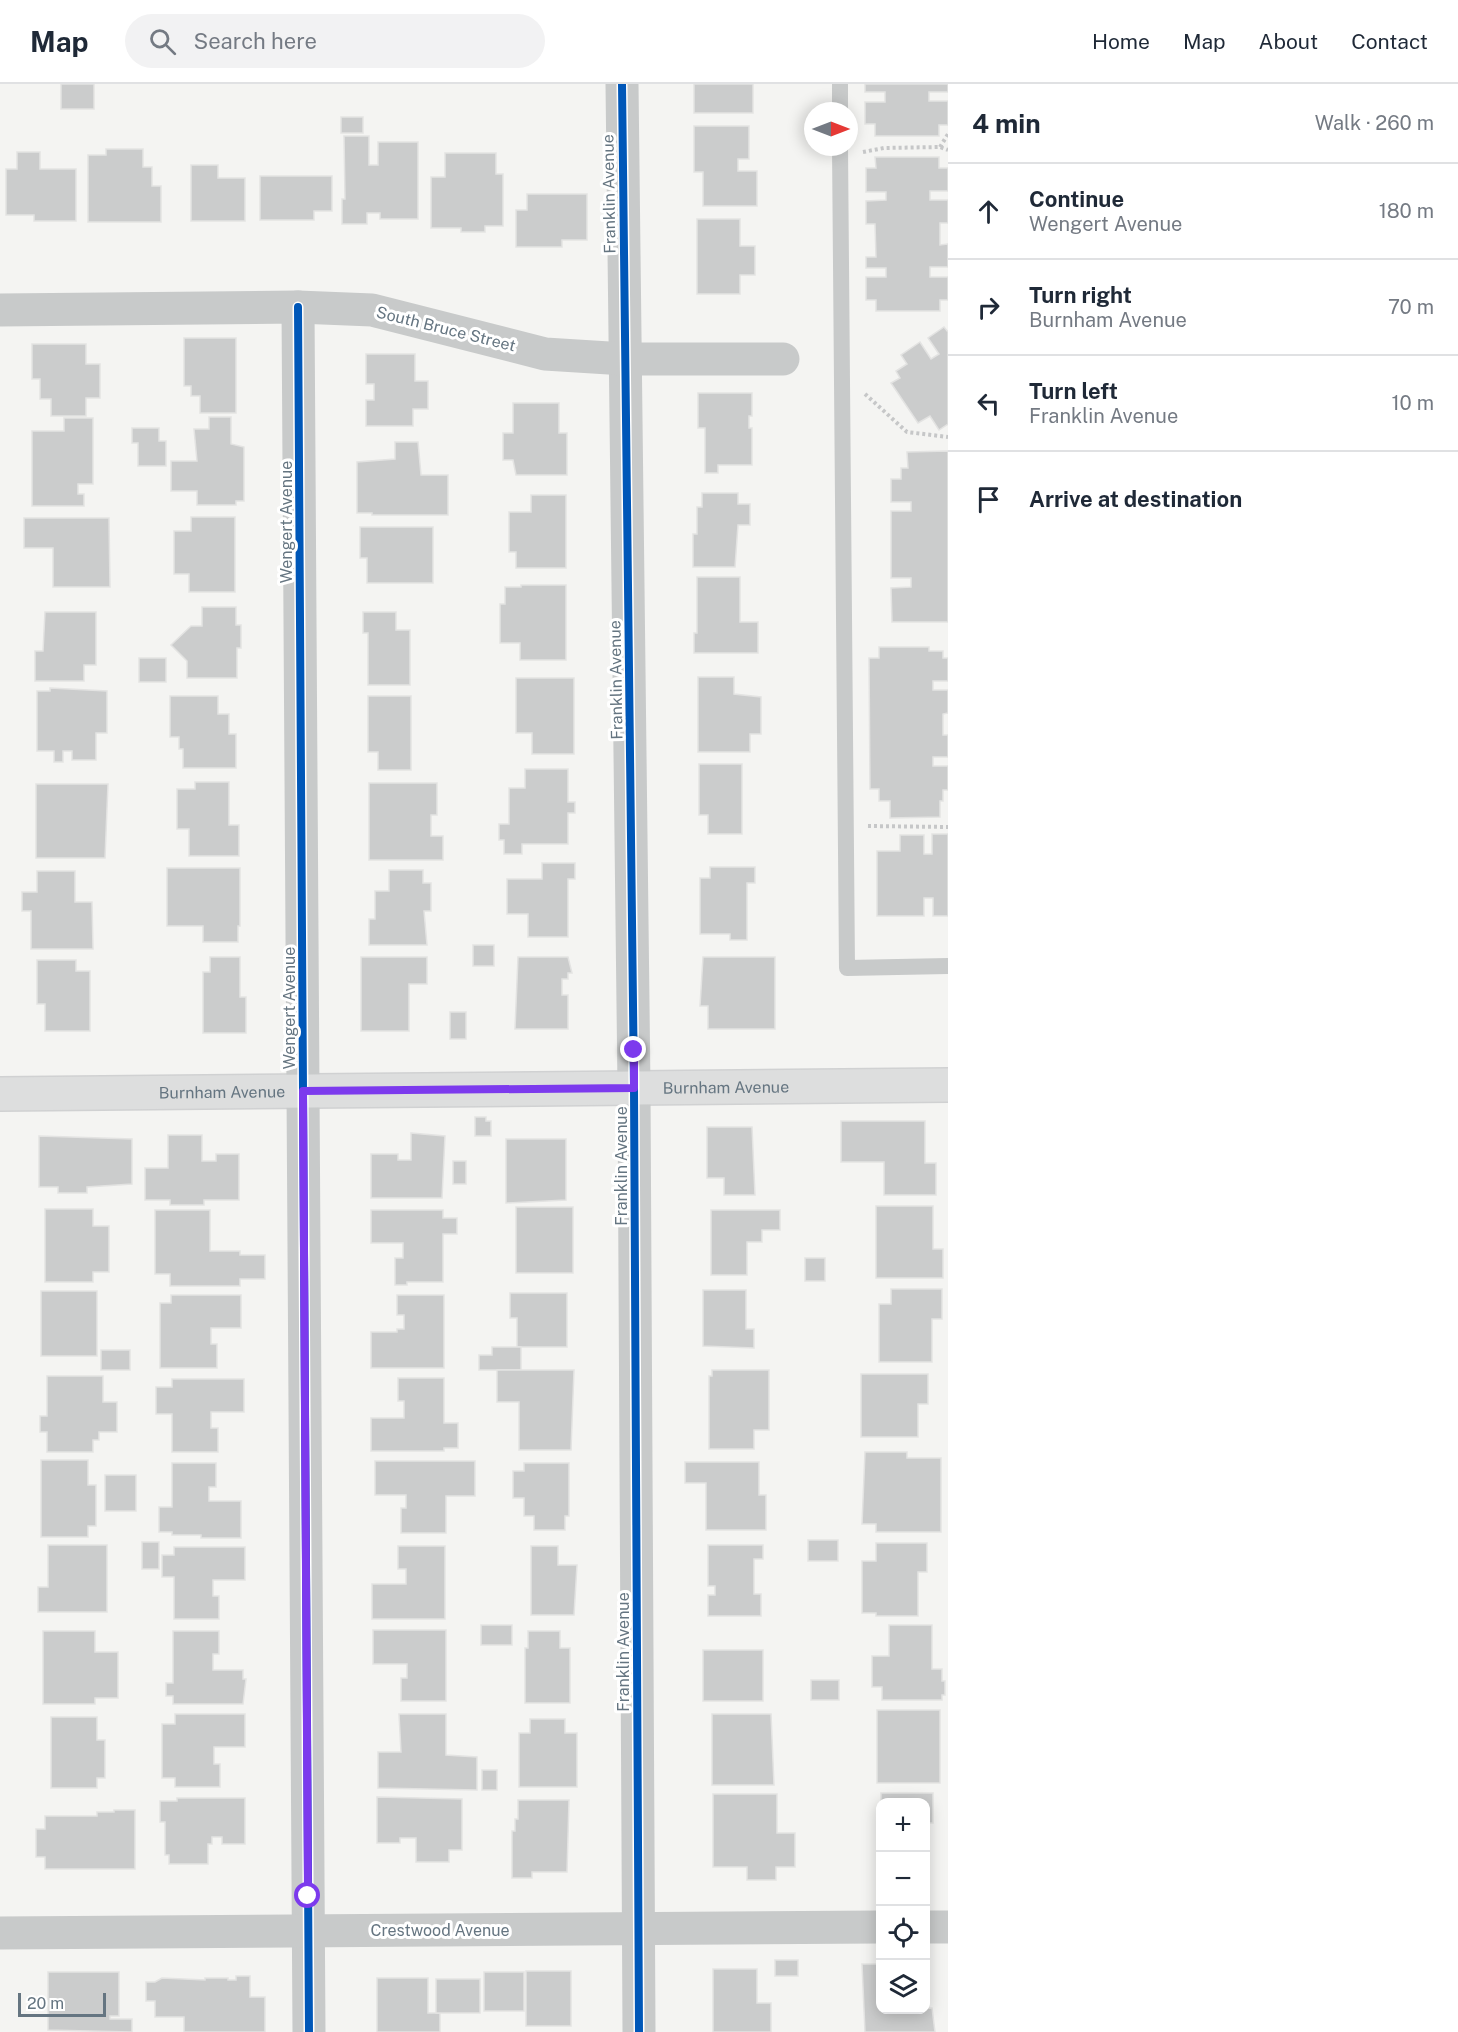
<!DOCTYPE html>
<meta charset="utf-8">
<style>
body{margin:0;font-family:"Public Sans",sans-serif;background:#f2f2f3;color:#1f2937}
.controls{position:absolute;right:18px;bottom:18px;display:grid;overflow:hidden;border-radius:12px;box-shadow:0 3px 15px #0003}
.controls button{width:54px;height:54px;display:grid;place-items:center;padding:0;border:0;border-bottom:2px solid #e0e1e3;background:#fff;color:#1f2937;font:30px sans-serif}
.compass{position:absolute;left:804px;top:18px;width:54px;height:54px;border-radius:50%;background:#fff;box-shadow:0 3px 15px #0003;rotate:90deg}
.scale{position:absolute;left:18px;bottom:15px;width:88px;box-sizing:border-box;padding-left:6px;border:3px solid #657581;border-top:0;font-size:16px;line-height:21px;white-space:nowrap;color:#657581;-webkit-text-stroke:4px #fff;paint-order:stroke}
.stop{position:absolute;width:18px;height:18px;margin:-14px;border:4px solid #7c3aed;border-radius:50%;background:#fff}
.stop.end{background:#7c3aed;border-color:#fff;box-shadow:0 2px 6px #0008}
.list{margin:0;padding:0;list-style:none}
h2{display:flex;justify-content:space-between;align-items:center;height:78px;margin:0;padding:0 24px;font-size:26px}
h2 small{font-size:20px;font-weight:400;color:#747a83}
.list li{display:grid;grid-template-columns:39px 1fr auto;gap:18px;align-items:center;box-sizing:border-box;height:96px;padding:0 24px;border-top:2px solid #e0e1e3}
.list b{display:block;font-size:22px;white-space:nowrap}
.list p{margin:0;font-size:20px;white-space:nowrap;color:#747a83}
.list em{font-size:20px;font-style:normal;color:#747a83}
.icon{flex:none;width:33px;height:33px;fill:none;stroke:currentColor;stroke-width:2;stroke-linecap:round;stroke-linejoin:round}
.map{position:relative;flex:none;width:948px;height:1948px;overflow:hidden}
header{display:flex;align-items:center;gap:36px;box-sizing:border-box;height:84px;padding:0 30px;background:#fff;border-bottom:2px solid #e0e1e3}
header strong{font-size:28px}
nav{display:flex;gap:33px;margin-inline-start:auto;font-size:21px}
.search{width:420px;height:54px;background:#f2f2f3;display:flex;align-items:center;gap:15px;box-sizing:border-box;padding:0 21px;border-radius:33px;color:#747a83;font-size:22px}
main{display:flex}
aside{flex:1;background:#fff}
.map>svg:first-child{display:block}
.building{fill:#cbcccc;stroke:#e3e3e2;stroke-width:1.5}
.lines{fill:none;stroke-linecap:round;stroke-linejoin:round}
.secondary-casing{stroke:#d0d1d2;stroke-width:36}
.path{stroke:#c6c7c8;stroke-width:4;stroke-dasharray:3 3;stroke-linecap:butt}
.lane{stroke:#c8caca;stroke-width:16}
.street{stroke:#c8caca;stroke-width:33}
.secondary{stroke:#dddede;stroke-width:33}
.cycleway-casing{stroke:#fff;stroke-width:11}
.cycleway{stroke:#0057b8;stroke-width:8}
.route{stroke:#7c3aed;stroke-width:8}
.labels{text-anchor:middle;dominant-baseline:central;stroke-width:6;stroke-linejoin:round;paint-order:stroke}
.street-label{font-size:16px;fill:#657581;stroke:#fff}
</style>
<header>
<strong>Map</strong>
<div class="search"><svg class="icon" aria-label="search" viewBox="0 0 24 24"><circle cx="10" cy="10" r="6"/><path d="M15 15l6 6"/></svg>Search here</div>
<nav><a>Home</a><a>Map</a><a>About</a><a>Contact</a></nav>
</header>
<main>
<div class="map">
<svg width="948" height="1948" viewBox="0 0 948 1948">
<rect width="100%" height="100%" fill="#f4f4f2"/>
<g class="building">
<rect x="61" y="0" width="33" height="25"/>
<rect x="694" y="0" width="59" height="29"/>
<path d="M865,0H948V8H929V17H948V41H939V52H875V40H865V18H885V8H865Z"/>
<rect x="341" y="33" width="22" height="16"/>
<path d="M694,42H749V75H738V87H757V122H703V88H694Z"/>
<path d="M344,52H369V81H378V58H418V135H380V129H367V140H342V115H345Z"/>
<path d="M106,65H143V83H152V102H161V138H88V71H106Z"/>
<path d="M17,68H40V85H76V137H34V131H6V85H17Z"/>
<path d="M445,69H496V90H503V142H485V148H461V144H431V93H445Z"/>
<path d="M875,73H939V84H948V107H930V116H948V139H940V161L948,160V183H930V193H948V216H940V227H876V216H866V193H886V184H866V173H876L875,140H866V117L886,116V108H866V84H876Z"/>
<path d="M191,81H218V94H245V137H191Z"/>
<path d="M260,92H332V127H314V136H260Z"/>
<path d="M527,110H587V156H562V163H516V126H527Z"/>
<path d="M697,135H740V162H755V191H740V210H697Z"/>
<path d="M944,243L948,248V340L939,346L930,332L918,339L891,299L900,294L896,287L907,280L901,271L920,258L931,275L939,270L928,254Z"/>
<path d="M184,254H236V329H200V312H191V302H184Z"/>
<path d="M32,260H86V280H100V314H86V332H51V315H40V295H32Z"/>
<path d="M366,270H415V297H428V325H413V342H366V316H374V300H366Z"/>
<path d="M698,309H752V332H749V344H752V381H718V389H705V344H698Z"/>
<path d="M513,319H559V349H567V391H516L513,376H503V349H513Z"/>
<path d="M209,333H231V360L244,363V417H236V421H197V407H171V377H197L194,345H209Z"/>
<path d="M64,334H93V400H78V410H84V422H32V347H64Z"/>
<path d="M132,344H159V357H166V382H138V359H132Z"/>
<path d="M395,358H418L421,391H448V431H372V429H357V378L395,375Z"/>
<path d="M948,367V538H892L891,504L911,503V494H891V427H911V418H891V395H901V384H908L907,368Z"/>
<path d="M702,409H738V420H750V441H738L735,483H693V450H697V423H702Z"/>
<path d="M531,411H566V484H516V468H509V428H531Z"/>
<path d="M191,433H235V508H189V490H174V447H191Z"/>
<path d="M24,434H109L110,503H53V464H24Z"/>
<path d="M360,443H433V499H367V474H360Z"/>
<path d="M697,493H740V538H758V569H694V549H697Z"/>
<path d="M521,501H566V576H520V559H500V520H505V503H521Z"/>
<path d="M202,523H236V541H241V564H237V594H187V577L171,561L191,542H202Z"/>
<path d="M45,528H96V581H84V597H35V567H43Z"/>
<path d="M363,528H396V546H410V601H368V549H363Z"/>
<path d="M879,563H929V567H943V574H948V597H933V606H948V629L943,630V651H948V673H933V682H948V706H943V717H940V733L890,734V717H879V705H870L869,574H879Z"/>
<rect x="139" y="574" width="27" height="24"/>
<path d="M698,593H734V610L761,613V650H750V668H698Z"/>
<path d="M516,594H574V670H532V649H516Z"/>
<path d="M50,604L107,607V649H96V676H72V667H63V678H54V667H37V607H50Z"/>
<path d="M170,612H218V630H229V650H236V684H183V665H179V653H170Z"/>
<path d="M368,612H411V686H378V668H368Z"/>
<path d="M699,680H742V750H708V731H699Z"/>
<path d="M525,685H568V718H575V729H568V760H522V770H504V756H499V740H509V704H525Z"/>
<path d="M195,698H229V741H239V772H189V745H177V705H195Z"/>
<path d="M369,699H437V731H431V752H443V776H369Z"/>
<path d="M36,700H108L105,774H36Z"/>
<path d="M932,750H948V832H933V814H924V832H877V767H900V751H924V770H932Z"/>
<path d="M542,779H575V795H568V853H528V830H507V795H542Z"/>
<path d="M710,783H755V799H747V856H730V850H700V794H710Z"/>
<path d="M167,784H240V842H238V858H203V842H167Z"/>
<path d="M389,786H423V799H431V827H424L427,861H369V835H375V807H389Z"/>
<path d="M37,787H75V818H92L93,865H31V827H22V808H37Z"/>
<rect x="473" y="861" width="21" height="21"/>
<path d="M210,873H240V913H246V949H203V888H210Z"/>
<path d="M361,873H427V900H409V947H361Z"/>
<path d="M518,873H568L572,889H568V895H562V911H568V945H515Z"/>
<path d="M703,873H775V945H708V922H700Z"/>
<path d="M37,876H76V887H90V947H45V920H37Z"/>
<rect x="450" y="928" width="16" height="27"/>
<path d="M475,1033H486V1037H491V1052H475Z"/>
<path d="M841,1037H925V1079H936V1111H884V1078H841Z"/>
<path d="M707,1043H752L755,1111H724V1094H707Z"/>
<path d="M411,1049L445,1052L442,1114H371V1070H398V1076H411Z"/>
<path d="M168,1051H202V1077H216V1070H239V1116H204V1121H170V1116H145V1084H168Z"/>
<path d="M39,1052L132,1055V1100L87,1103V1109H58V1103H39Z"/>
<path d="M506,1055H566V1116L506,1119Z"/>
<rect x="453" y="1077" width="13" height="23"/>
<path d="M876,1122H933V1165H943V1194H876Z"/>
<rect x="516" y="1123" width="57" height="66"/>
<path d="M45,1125H93V1142H109V1188H93V1198H45Z"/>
<path d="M155,1126H210V1167H240V1171H265V1195H240V1202H170V1190H155Z"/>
<path d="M371,1126H443V1134H457V1150H443V1198H407V1201H395V1174H403V1159H371Z"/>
<path d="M711,1126H780V1146H762V1158H747V1191H711Z"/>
<rect x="805" y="1174" width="20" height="23"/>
<path d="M891,1205H942V1235H932V1278H879V1220H891Z"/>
<path d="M703,1206H746V1245H754V1264L703,1262Z"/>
<rect x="41" y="1207" width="56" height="65"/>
<path d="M510,1209H567V1263H517V1234H510Z"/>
<path d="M171,1211H241V1244H211V1260H217V1284H160V1219H171Z"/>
<path d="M397,1211H444V1284H371V1248H397V1245H404V1231H397Z"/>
<path d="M492,1263H521V1286H479V1271H492Z"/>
<rect x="101" y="1266" width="29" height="20"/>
<path d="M497,1286H574L571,1366H519V1318H497Z"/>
<path d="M712,1286H769V1346H754V1365H709V1292H712Z"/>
<path d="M861,1290H928V1320H918V1353H861Z"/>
<path d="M47,1292H103V1318H117V1348H99V1356H93V1368H47V1348H40V1332H47Z"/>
<path d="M398,1294H444V1339H458V1364H444V1367H371V1334H404V1317H398Z"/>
<path d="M172,1295H244V1328H211V1344H218V1368H172V1330H156V1303H172Z"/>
<path d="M865,1368H907V1374H941V1448H876V1440H862Z"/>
<path d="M41,1376H88V1401H96V1442H88V1453H41Z"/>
<path d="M375,1377H475V1412H446V1449H401V1424H406V1411H375Z"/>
<path d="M685,1378H759V1411H766V1446H706V1399H685Z"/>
<path d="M172,1379H216V1403H209V1417H241V1454H201V1451H172V1448H159V1423H172Z"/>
<path d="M524,1379H569V1432H565V1446H534V1432H524V1414H513V1387H524Z"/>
<rect x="105" y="1391" width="31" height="36"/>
<rect x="808" y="1456" width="30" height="21"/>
<rect x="142" y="1458" width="17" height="27"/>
<path d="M876,1459H927V1488H918V1532H876V1529H862V1477H876Z"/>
<path d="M48,1461H107V1528H38V1503H48Z"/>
<path d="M708,1461H763V1475H754V1510H761V1532H708V1511H715V1502H708Z"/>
<path d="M398,1462H445V1535H372V1500H406V1485H398Z"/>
<path d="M531,1462H558V1481H577L574,1531H531Z"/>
<path d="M174,1463H245V1496H213V1512H219V1535H174V1493H162V1471H174Z"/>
<rect x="481" y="1541" width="31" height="20"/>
<path d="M889,1541H932V1585H942V1597H945V1611H942V1616H882V1603H872V1572H889Z"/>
<path d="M373,1546H446V1617H401V1594H407V1580H373Z"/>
<path d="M43,1547H95V1568H118V1614H95V1620H43Z"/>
<path d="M173,1547H219V1570H213V1586H243V1595H246L243,1620H173V1612H166V1599H173Z"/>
<path d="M528,1547H560V1564H570V1619H525V1564H528Z"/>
<rect x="703" y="1566" width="60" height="51"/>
<rect x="811" y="1596" width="28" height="20"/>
<rect x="877" y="1626" width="63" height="73"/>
<path d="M175,1630H245V1663H214V1680H220V1703H175V1694H162V1640H175Z"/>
<path d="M399,1630H446V1671L477,1673V1706L378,1704V1668H401Z"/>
<path d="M712,1630H771L774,1701H712Z"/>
<path d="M51,1633H97V1656H105V1694H97V1704H51Z"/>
<path d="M530,1635H565V1649H577V1703H519V1649H530Z"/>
<rect x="482" y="1686" width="15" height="20"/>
<path d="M881,1709H933V1739H926V1718H881Z"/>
<path d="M713,1710H777V1749H795V1783H776V1796H747V1783H713Z"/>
<path d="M377,1713L462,1715V1766H449V1778H416V1754H400V1759H377Z"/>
<path d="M177,1714H245V1760H222V1753H212V1760H208V1780H169V1771H165V1738H160V1717H177Z"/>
<path d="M518,1716H569L567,1788H532V1794H512V1747H515V1735H518Z"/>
<path d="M114,1726H135V1785H45V1773H36V1745H45V1732H97V1728H114Z"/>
<rect x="775" y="1876" width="23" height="16"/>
<path d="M862,1880H880V1926L932,1924L935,1948H865Z"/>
<path d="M713,1885H757V1919H771V1948H713Z"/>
<rect x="526" y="1887" width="45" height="55"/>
<path d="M48,1888H119V1932H110V1935H132V1948L48,1946Z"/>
<rect x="484" y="1888" width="40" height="39"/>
<path d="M236,1892H250V1913H265V1948H184V1933H155V1917H146V1898H155L162,1894L205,1896V1894H228V1896H236Z"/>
<path d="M377,1894H428V1929H440V1948H377Z"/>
<rect x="436" y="1895" width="44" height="34"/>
</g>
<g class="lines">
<g class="secondary-casing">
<g id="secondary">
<path id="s1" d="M0,1010L948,1001"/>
</g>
</g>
<g class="path">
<path d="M940,63L948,50"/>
<path d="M863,68L884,64L940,63L948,66"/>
<path d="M865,310L907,348L948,353"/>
<path d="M868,742L948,743"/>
</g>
<g class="lane">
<path d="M840,0V27"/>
<path d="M840,63L847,884L948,882"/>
</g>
<g class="street">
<path d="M622,0L634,1004L639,1948"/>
<path d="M298,223L309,1948"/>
<path d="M0,226L298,223L372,226L545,270L625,275H783"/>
<path d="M926,1843H948"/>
<path d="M0,1849L880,1843"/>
</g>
<use href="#secondary" class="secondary"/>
<g class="cycleway-casing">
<g id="cycleway">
<path d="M622,0L634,1004L639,1948"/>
<path d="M298,223L309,1948"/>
</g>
</g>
<use href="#cycleway" class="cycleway"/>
</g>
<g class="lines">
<path class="route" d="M308,1812L303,1007L634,1004V966"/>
</g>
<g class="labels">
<g class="street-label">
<text transform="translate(609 110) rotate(-91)">Franklin Avenue</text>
<text transform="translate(446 245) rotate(14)">South Bruce Street</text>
<text transform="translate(286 438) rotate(-90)">Wengert Avenue</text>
<text transform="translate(616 596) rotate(-91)">Franklin Avenue</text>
<text transform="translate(289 924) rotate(-90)">Wengert Avenue</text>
<text stroke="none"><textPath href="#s1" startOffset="726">Burnham Avenue</textPath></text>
<text stroke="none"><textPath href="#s1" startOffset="222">Burnham Avenue</textPath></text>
<text transform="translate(621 1082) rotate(-90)">Franklin Avenue</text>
<text transform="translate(623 1568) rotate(-90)">Franklin Avenue</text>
<text x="440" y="1846">Crestwood Avenue</text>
</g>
</g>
</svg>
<div class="controls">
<button>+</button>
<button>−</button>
<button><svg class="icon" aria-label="locate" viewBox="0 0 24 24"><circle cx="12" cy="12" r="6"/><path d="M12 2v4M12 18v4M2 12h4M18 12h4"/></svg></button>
<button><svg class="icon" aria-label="layers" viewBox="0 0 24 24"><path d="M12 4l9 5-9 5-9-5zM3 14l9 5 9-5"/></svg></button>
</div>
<svg class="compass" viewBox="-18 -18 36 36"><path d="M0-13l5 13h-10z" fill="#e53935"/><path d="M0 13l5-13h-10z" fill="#747a83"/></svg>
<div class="scale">20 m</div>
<div class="stop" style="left:308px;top:1812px"></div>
<div class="stop end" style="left:634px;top:966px"></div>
</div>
<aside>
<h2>4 min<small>Walk · 260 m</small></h2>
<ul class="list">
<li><svg class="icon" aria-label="ahead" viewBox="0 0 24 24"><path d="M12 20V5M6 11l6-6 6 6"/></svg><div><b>Continue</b><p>Wengert Avenue</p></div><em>180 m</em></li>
<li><svg class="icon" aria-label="right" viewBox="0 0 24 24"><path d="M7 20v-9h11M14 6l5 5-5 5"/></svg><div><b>Turn right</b><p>Burnham Avenue</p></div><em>70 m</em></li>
<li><svg class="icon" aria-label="left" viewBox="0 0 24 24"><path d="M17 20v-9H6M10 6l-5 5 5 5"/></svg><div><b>Turn left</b><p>Franklin Avenue</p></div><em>10 m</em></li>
<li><svg class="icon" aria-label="arrive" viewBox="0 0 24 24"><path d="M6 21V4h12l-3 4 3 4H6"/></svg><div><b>Arrive at destination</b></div></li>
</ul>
</aside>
</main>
